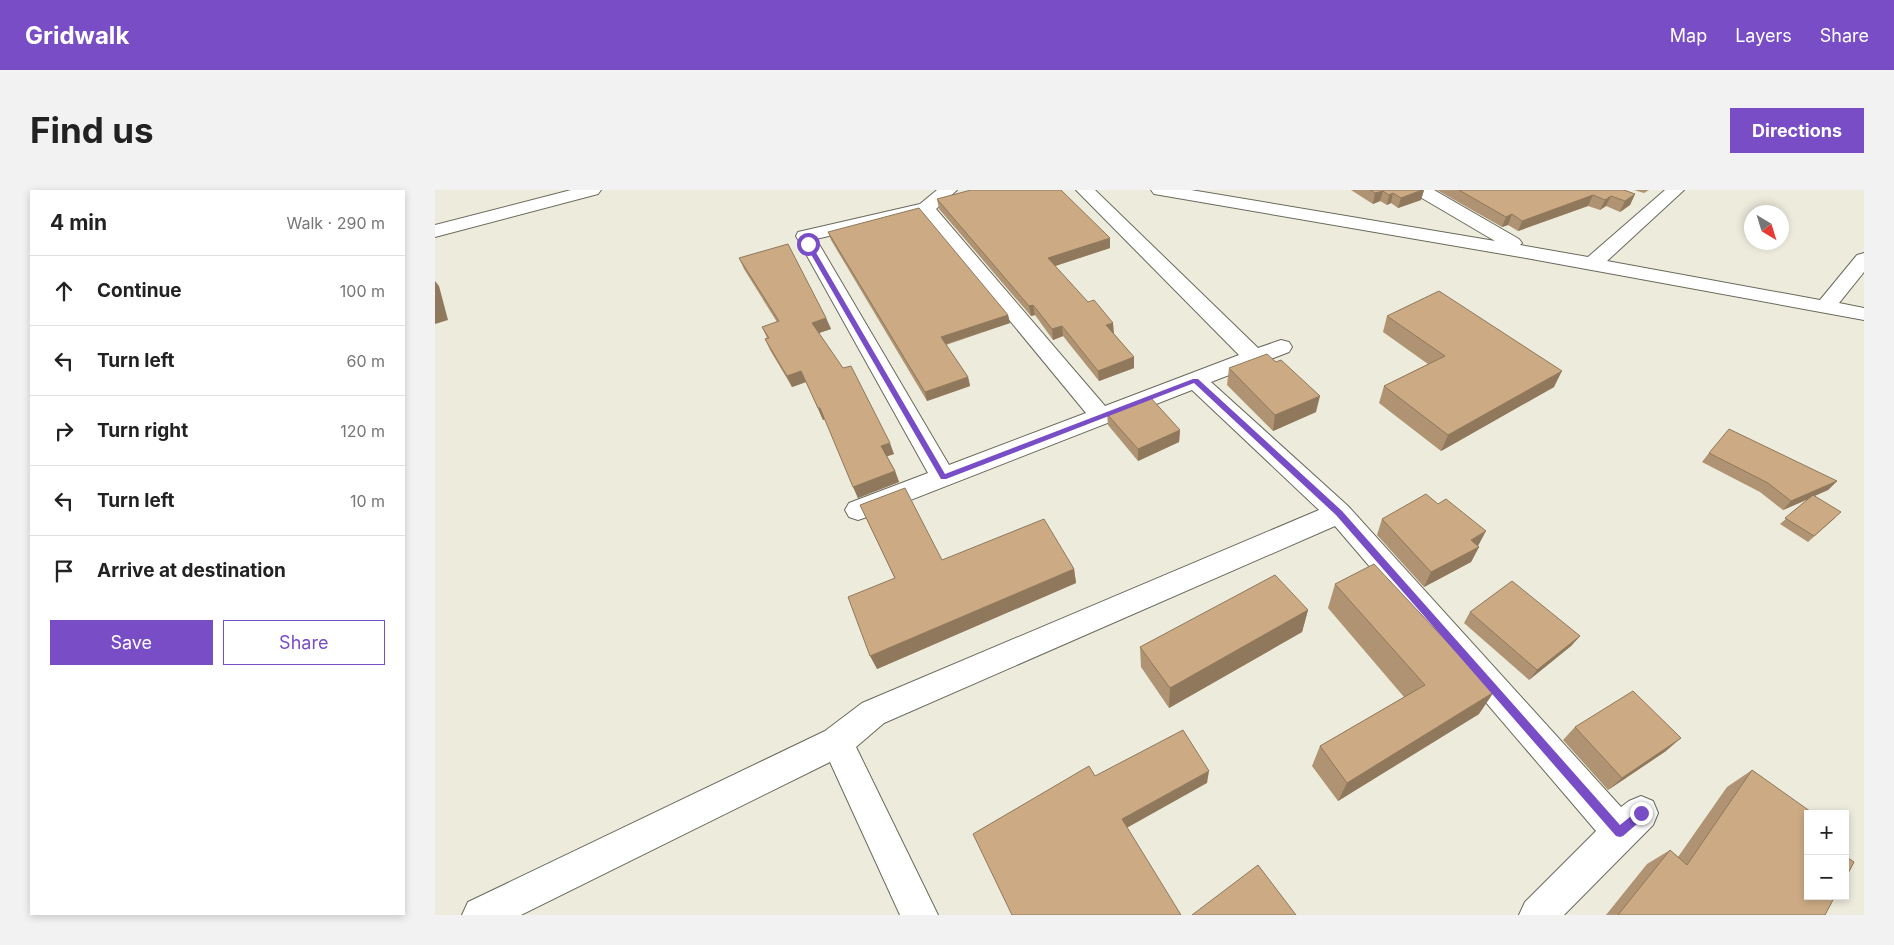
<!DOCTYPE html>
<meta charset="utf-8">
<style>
body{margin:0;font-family:Inter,sans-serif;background:#f2f2f2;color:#222}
.controls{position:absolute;right:15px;bottom:15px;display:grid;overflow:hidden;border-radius:0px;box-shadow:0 2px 8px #0003}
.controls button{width:45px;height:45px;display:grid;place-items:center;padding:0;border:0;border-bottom:1px solid #e0e0e0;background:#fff;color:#222;font:25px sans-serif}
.compass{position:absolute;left:1309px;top:15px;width:45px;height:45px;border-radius:50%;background:#fff;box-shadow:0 2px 8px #0003;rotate:142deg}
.stop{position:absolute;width:15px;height:15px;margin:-11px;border:4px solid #784dc6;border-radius:50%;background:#fff}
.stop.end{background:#784dc6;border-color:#fff;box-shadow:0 1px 5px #0008}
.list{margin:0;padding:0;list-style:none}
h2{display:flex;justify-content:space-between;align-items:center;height:65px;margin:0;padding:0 20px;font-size:21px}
h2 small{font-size:16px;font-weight:400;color:#767676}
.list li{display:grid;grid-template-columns:32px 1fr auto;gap:15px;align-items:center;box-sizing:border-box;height:70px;padding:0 20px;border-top:1px solid #e0e0e0}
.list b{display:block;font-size:19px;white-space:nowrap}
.list em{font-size:16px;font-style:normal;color:#767676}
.actions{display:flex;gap:10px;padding:15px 20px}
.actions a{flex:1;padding:11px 0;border:1px solid #784dc6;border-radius:0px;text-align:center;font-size:18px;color:#784dc6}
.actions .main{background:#784dc6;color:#fff}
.icon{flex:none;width:28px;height:28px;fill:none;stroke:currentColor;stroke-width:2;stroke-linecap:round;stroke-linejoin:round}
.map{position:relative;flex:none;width:1429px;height:725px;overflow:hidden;border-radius:0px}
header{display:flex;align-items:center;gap:30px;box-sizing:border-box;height:70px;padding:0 25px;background:#784dc6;color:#fff}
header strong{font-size:24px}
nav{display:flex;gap:28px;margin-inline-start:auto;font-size:18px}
.intro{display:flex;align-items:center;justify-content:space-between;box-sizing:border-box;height:120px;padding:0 30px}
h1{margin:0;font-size:35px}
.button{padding:12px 22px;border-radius:0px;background:#784dc6;color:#fff;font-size:18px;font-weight:700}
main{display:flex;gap:30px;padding:0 30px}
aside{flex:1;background:#fff;border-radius:0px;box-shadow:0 2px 8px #0003}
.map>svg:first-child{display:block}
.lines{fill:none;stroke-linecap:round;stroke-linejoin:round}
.minor-casing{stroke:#6a6a5c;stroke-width:2}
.minor{fill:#fff;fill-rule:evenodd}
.wall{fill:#af9372}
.shaded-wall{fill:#8f785c}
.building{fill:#ccab84;stroke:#8f785c}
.route{fill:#784dc6}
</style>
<header>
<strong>Gridwalk</strong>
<nav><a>Map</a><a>Layers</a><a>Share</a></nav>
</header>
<div class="intro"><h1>Find us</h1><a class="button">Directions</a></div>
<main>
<aside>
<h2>4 min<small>Walk · 290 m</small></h2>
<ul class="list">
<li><svg class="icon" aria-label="ahead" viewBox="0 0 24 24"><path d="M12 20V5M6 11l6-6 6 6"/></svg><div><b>Continue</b></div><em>100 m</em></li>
<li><svg class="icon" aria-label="left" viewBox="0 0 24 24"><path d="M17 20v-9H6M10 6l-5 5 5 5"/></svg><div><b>Turn left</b></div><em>60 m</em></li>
<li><svg class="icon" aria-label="right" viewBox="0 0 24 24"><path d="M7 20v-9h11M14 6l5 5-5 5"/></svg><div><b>Turn right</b></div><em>120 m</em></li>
<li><svg class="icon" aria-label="left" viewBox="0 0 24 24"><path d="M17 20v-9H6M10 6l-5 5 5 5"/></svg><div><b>Turn left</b></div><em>10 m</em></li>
<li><svg class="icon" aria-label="arrive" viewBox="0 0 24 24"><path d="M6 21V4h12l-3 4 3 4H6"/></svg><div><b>Arrive at destination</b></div></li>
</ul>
<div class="actions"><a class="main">Save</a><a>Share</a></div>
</aside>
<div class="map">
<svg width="1429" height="725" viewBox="0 0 1429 725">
<rect width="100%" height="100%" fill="#ecebdc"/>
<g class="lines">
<g class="minor-casing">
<g id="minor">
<path d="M136,0H166L163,4L0,47V35Z"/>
<path d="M502,0H522L501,19L670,216L804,165L641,0H660L823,158L846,150L854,152L857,157L854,162L776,192L913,316L1186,617L1194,611L1206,606L1218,611L1223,623L1218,635L1129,725H1084L1090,712L1161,641L900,336L449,533L421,557L503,725H465L395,572L86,725H27L33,712L390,541L427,513L884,320L757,200L432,327L423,330L414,327L410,320L414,313L493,283L361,46L363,42L485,14ZM487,24L651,223L514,275L381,49Z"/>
<path d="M716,0H756L1060,51L980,4L977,0H999L1084,49L1087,53L1085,55L1153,67L1230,0H1249L1172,71L1385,110L1422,65L1429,63V82L1404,113L1429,118V130L1091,68L725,5L719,4Z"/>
</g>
</g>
<use href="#minor" class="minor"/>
</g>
<g class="wall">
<path d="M916,0H989L986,10L963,18L956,13L952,15L945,11L938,14Z"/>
<path d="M1002,0H1189L1200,4L1195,15L1185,22L1171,16L1165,20L1153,16L1083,41L1073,35L1067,37Z"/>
<path d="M1199,0H1214L1209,3Z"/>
<path d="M502,9L675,58L620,76L699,167V178L664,191L628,146L618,150L600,125L596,126L504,19Z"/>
<path d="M393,42L573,125L575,133L511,155L533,187L535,196L492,211L396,50Z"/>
<path d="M304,68L391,128L396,139L384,143L459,264L452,266L460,281L464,292L423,308L390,229L388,230L371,192L357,197L335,160L330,149L332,148L327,137L342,132L309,79Z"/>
<path d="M952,126L1119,197L1006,261L944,213L949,196L993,174L948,142Z"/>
<path d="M841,172L881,222L838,241L792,195L794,178Z"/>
<path d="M672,224L745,240L744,252L703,271L673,235Z"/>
<path d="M1274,263L1402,291L1393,300L1379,306L1400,328L1373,352L1345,334L1374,309L1348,320L1325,302L1267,272Z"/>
<path d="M425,315L507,370L639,379L641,393L442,479L460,389Z"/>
<path d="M947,329L1043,356L1044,357L1036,372L989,397L942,345Z"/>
<path d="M900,394L1044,524L903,611L877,576L885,556L969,507L893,418Z"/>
<path d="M873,420L867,442L734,518L706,477L705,457Z"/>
<path d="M1035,422L1145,446L1136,456L1094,490L1029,433Z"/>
<path d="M1140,537L1231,561L1173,600L1128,550Z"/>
<path d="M1317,580L1373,624L1390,725H1171L1212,674L1235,660L1243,667L1292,597Z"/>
</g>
<g class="shaded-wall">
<path d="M987,0H989L986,10L963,18L966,8Z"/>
<path d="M948,1L945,11L938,14L940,3Z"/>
<path d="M958,3L956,13L952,15L954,5Z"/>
<path d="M1200,4L1195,15L1185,22L1190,11Z"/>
<path d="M1158,5L1153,16L1083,41L1087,31Z"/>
<path d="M1176,6L1171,16L1165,20L1170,10Z"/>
<path d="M1077,24L1073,35L1067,37L1071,27Z"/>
<path d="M675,48V58L614,78L613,68Z"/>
<path d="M0,91L4,96L13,130L0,134Z"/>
<path d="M598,115L600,125L596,126L594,116Z"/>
<path d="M573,125L575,133L508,155L506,147Z"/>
<path d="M391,128L396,139L381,144L377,133Z"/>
<path d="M678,133L679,143L671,145V135Z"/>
<path d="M627,136L628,146L618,150L617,139Z"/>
<path d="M699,167V178L664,191L663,181Z"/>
<path d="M366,181L371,192L357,197L352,186Z"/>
<path d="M1127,181L1119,197L1006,261L1013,245Z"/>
<path d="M533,187L535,196L492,211L490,202Z"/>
<path d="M885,206L881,222L838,241L840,225Z"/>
<path d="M383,218H385L390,229L388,230Z"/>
<path d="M745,240L744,252L703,271V259Z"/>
<path d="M455,253L459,264L450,267L446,256Z"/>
<path d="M460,281L464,292L423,308L418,297Z"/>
<path d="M1402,291L1393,300L1348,320L1356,311Z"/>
<path d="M1051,341L1043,356L1044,357L1036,372L989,397L996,382L1036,350Z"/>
<path d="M639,379L641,393L442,479L435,466Z"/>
<path d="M873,420L867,442L734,518L735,498Z"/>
<path d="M1145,446L1136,456L1094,490L1102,480Z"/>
<path d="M1059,502L1044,524L903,611L912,593Z"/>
<path d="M1246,548L1231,561L1173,600L1187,588Z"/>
<path d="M774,581L772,593L688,640L687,629Z"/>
</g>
<g class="building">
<path d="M536,0H626L675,48L613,68L653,112L659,110L678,133L671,135L699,167L663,181L627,136L617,139L598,115L594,116L502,9Z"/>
<path d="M935,0H987L966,8L958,3L954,5L948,1L940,3Z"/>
<path d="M1024,0H1189L1200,4L1190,11L1176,6L1170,10L1158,5L1087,31L1077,24L1071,27Z"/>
<path d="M484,18L573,125L506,147L533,187L490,202L393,42Z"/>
<path d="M353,54L391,128L377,133L408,178L416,176L455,253L446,256L460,281L418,297L385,218H383L366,181L352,186L330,149L334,148L327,137L344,131L304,68Z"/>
<path d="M1004,101L1127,181L1013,245L949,196L1010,166L952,126Z"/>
<path d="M832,164L841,172L846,170L885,206L840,225L794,178Z"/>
<path d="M715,207L745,240L703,259L672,224Z"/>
<path d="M1294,239L1402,291L1356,311L1333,293L1274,263Z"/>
<path d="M470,298L507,370L609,329L639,379L435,466L413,407L460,388L425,315Z"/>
<path d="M991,304L1003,314L1011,309L1051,341L1036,350L1044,357L996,382L947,329Z"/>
<path d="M1378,305L1406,322L1379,346L1350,328Z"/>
<path d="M939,374L1059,502L912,593L885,556L990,495L900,394Z"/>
<path d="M840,385L873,420L735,498L705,457Z"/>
<path d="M1077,391L1145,446L1102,480L1035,422Z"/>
<path d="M1198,501L1246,548L1187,588L1140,537Z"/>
<path d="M748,540L774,581L687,629L746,725H577L538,644L654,576L660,586Z"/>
<path d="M1317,580L1379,624H1373V706H1400L1390,725H1183L1235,660L1252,675Z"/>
<path d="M1410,666L1419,672L1410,689Z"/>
<path d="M823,675L861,725H757Z"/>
</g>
<path class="route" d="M373,52L376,54L510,284L758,189H763L907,321L1185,635L1206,618L1210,620V627L1188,646L1185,647L1181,646L901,325L759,193L511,289H506L370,54Z"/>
</svg>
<div class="controls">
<button>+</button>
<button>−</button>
</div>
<svg class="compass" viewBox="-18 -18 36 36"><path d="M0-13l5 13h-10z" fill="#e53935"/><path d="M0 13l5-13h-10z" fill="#767676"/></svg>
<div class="stop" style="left:373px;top:54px"></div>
<div class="stop end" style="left:1206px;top:623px"></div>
</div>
</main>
